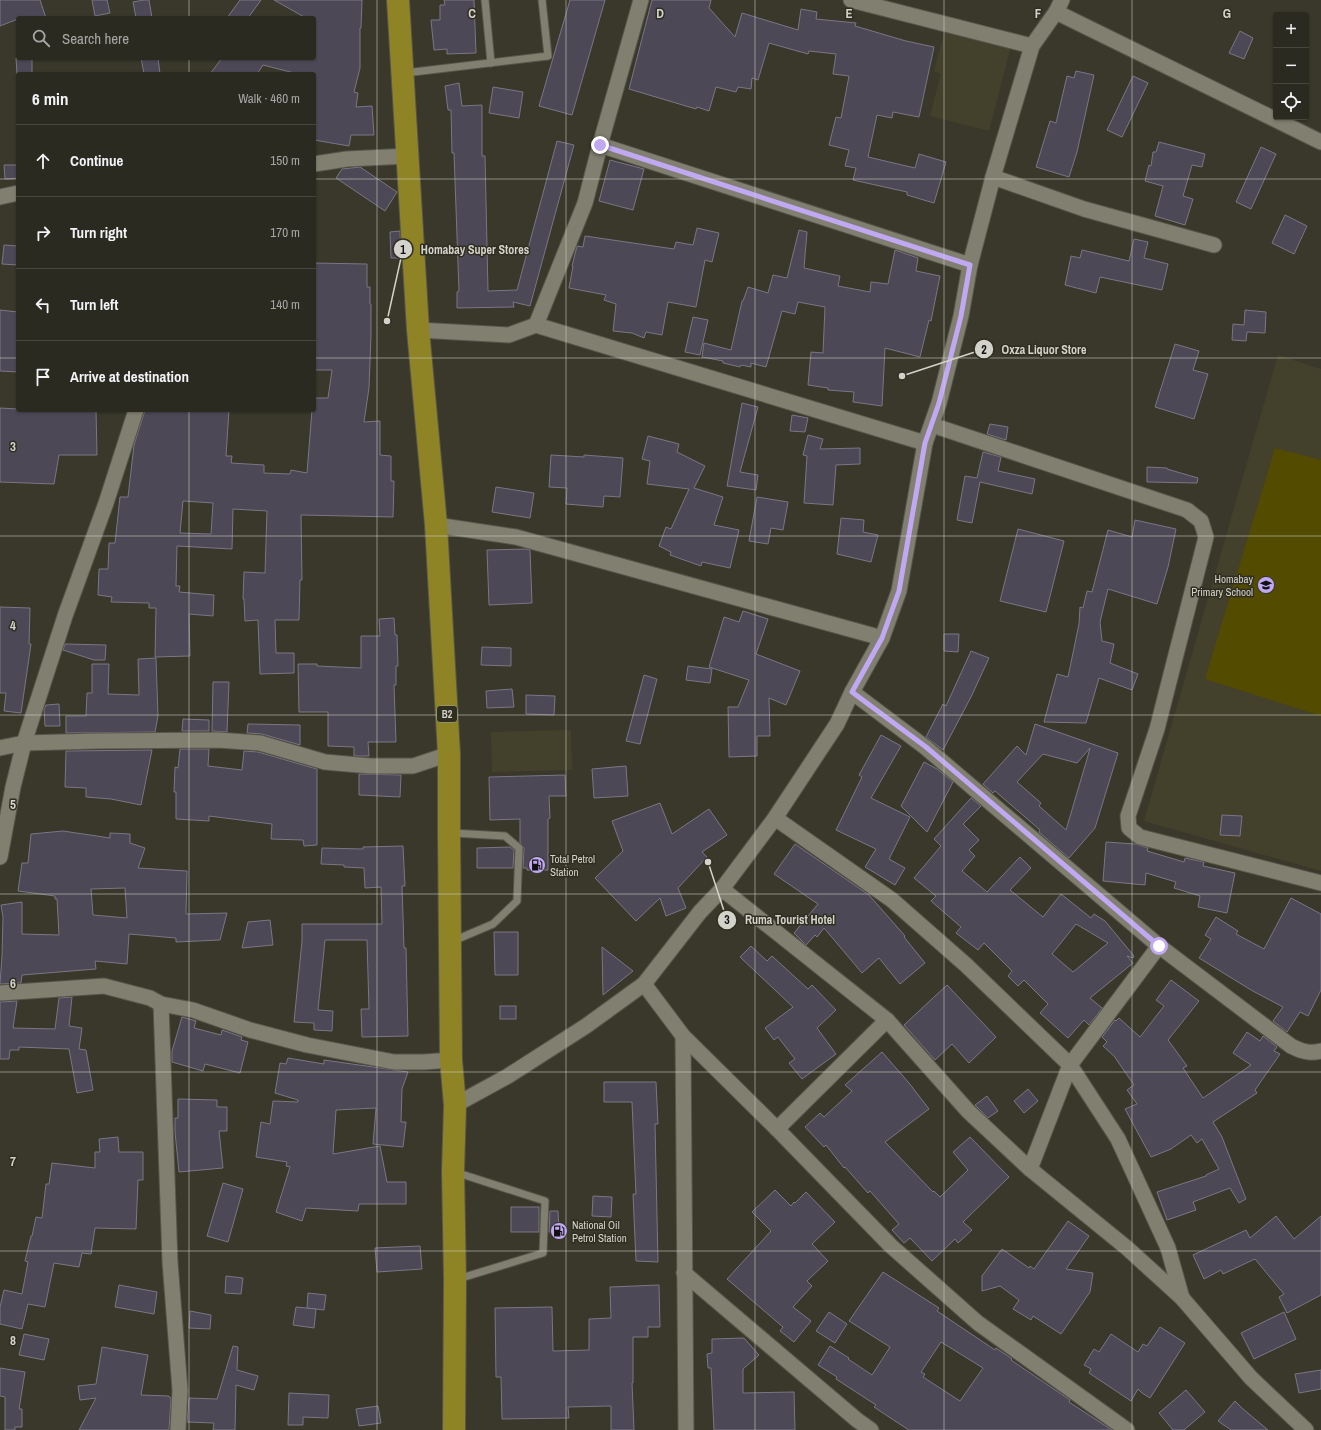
<!DOCTYPE html>
<meta charset="utf-8">
<style>
body{margin:0;font-family:"Archivo Narrow",sans-serif;background:#333229;color:#f1f3f6}
.controls{position:absolute;right:12px;top:12px;display:grid;overflow:hidden;border-radius:4px;box-shadow:0 1px 3px #0004}
.controls button{width:36px;height:36px;display:grid;place-items:center;padding:0;border:0;border-bottom:1px solid #47463e;background:#2b2a20;color:#f1f3f6;font:20px sans-serif}
.stop{position:absolute;width:12px;height:12px;margin:-9px;border:3px solid #c0a8f3;border-radius:50%;background:#fff}
.stop.end{background:#c0a8f3;border-color:#fff;box-shadow:0 1px 4px #0008}
.list{margin:0;padding:0;list-style:none}
h2{display:flex;justify-content:space-between;align-items:center;height:52px;margin:0;padding:0 16px;font-size:17px}
h2 small{font-size:13px;font-weight:400;color:#a6a7a5}
.list li{display:grid;grid-template-columns:26px 1fr auto;gap:12px;align-items:center;box-sizing:border-box;height:72px;padding:0 16px;border-top:1px solid #47463e}
.list b{display:block;font-size:15px;white-space:nowrap}
.list em{font-size:13px;font-style:normal;color:#a6a7a5}
.icon{flex:none;width:22px;height:22px;fill:none;stroke:currentColor;stroke-width:2;stroke-linecap:round;stroke-linejoin:round}
.map{position:relative;flex:none;width:1321px;height:1430px;overflow:hidden}
.search{position:absolute;background:#2b2a20;box-shadow:0 1px 3px #0004;left:16px;top:16px;width:300px;height:44px;display:flex;align-items:center;gap:10px;box-sizing:border-box;padding:0 14px;border-radius:4px;color:#a6a7a5;font-size:15px}
.panel{position:absolute;background:#2b2a20;box-shadow:0 1px 3px #0004;left:16px;top:72px;width:300px;height:340px;border-radius:4px}
.map>svg:first-child{display:block}
.built{fill:#43412c}
.green{fill:#524b00}
.building{fill:#4c4855;stroke:#7a7684;fill-rule:evenodd}
.lines{fill:none;stroke-linecap:round;stroke-linejoin:round}
.service-casing{stroke:#57554a;stroke-width:9}
.minor-casing{stroke:#57554a;stroke-width:17}
.trunk-casing{stroke:#57554a;stroke-width:24}
.service{stroke:#807f70;stroke-width:7}
.minor{stroke:#807f70;stroke-width:15}
.trunk{stroke:#8e8425;stroke-width:22}
.route{stroke:#c0a8f3;stroke-width:5}
.grid{fill:none;stroke:#d4d3cb;stroke-width:1;stroke-opacity:0.55}
.labels{text-anchor:middle;dominant-baseline:central;stroke-width:3;stroke-linejoin:round;paint-order:stroke}
.shield{fill:#2f2e21;stroke:#a2a298;stroke-width:1}
.shield-label{font-size:10px;font-weight:bold;fill:#d4d3cb}
.poi-label{font-size:11px;fill:#d4d3cb;stroke:#2f2e21;text-anchor:start}
.grid-label{font-size:13px;text-anchor:middle;font-weight:bold;fill:#d4d3cb;stroke:#2f2e21;stroke-width:3;stroke-linejoin:round;paint-order:stroke}
.leader{fill:none;stroke:#d4d3cb;stroke-width:1.5}
.callout-dot{fill:#d4d3cb;stroke:#2f2e21;stroke-width:1.5}
.mark-label{font-size:12px;text-anchor:middle;font-weight:bold;fill:#111}
.callout-label{font-size:12px;text-anchor:middle;font-weight:bold;fill:#d4d3cb;stroke:#2f2e21;stroke-width:3;stroke-linejoin:round;paint-order:stroke}
</style>
<div class="map">
<svg width="1321" height="1430" viewBox="0 0 1321 1430">
<rect width="100%" height="100%" fill="#39382b"/>
<g class="built">
<path d="M945,29L1011,46L989,131L930,116L941,74L934,71Z"/>
<path d="M1278,355L1321,369V871L1144,821Z"/>
<path d="M571,730L572,770L492,772L491,732Z"/>
</g>
<path class="green" d="M1275,448L1321,460V716L1205,679Z"/>
<g class="building">
<path d="M0,0H40L46,18H18V19L0,26Z"/>
<path d="M92,0H107L110,13L95,16Z"/>
<path d="M144,0H149L152,18H136L133,2Z"/>
<path d="M240,0H261L248,18H227Z"/>
<path d="M274,0H362L361,28H360V68L354,92L358,93L356,107L372,106L374,135H351L349,146L314,140V74H298L263,65L257,74H210L222,58H314V18H306Z"/>
<path d="M444,0H474L476,53L447,54V49L434,50L431,20H440V5H445Z"/>
<path d="M570,0H605L572,115L539,106Z"/>
<path d="M652,0H711L709,8L735,37L742,13L798,30L801,9L817,12L816,19L856,23L855,26L906,41L934,47L919,117L893,112L892,118L877,115L868,157L915,168L919,154L946,162L934,203L907,195V192L853,180L856,168L845,166L849,150L829,145L836,117L841,118L849,76L833,74L836,54L809,51L808,54L769,43L758,80L752,78L751,89L738,87L736,92L716,87L709,111L697,107L696,109L629,89Z"/>
<path d="M1240,31L1253,38L1244,59L1229,53Z"/>
<path d="M16,58H32V74H17Z"/>
<path d="M141,58H158L160,74H144Z"/>
<path d="M1076,71L1094,75L1077,152L1069,177L1036,167L1050,121L1056,123L1067,76L1074,78Z"/>
<path d="M1133,76L1148,83L1122,137L1107,130Z"/>
<path d="M459,83L462,106L482,105V156H485L488,291L517,290L557,141L574,145L530,306L513,302L514,307L457,308V292L459,291L454,153H452L451,110H448L445,86Z"/>
<path d="M493,87L523,92L519,118L489,113Z"/>
<path d="M1159,142L1205,154L1202,167L1192,165L1183,196L1193,199L1185,225L1155,216L1163,186L1145,181L1149,165L1151,166L1153,152H1156Z"/>
<path d="M1261,147L1276,154L1251,209L1236,202Z"/>
<path d="M610,160L644,169L633,210L599,201Z"/>
<path d="M4,165H18V178L5,179Z"/>
<path d="M360,167L397,192L385,211L336,178L342,169Z"/>
<path d="M1285,215L1307,226L1294,254L1272,243Z"/>
<path d="M697,228L719,233L712,262L705,260L696,307L668,302L662,335L646,332L644,338L632,333L613,331L616,304L604,300L606,295L569,288L573,266H572L577,246L583,247L585,236L674,249L676,242L693,245Z"/>
<path d="M799,230L807,232L804,268L840,276L838,286L870,292L871,282L888,284L895,250L918,258L916,271L940,276L931,321L929,320L920,357L885,348L882,406L853,402L854,392L828,390V388L808,385L811,352L823,353L825,307L798,302L795,314L782,311L766,367L751,363V367L741,365L740,367L723,363V361L702,357L704,343L731,350L742,301H743L748,287L768,293L773,275L787,278Z"/>
<path d="M400,231L401,258H391L390,232Z"/>
<path d="M1134,239L1148,242L1144,258L1168,264L1162,290L1100,277L1096,293L1065,285L1071,256L1080,258L1082,250L1129,261Z"/>
<path d="M4,245L18,246V265L2,264Z"/>
<path d="M314,263L367,264V287H370V304H371V335L369,388L364,422L380,421V455L391,456V481H394L393,517L301,515L302,580H300L299,620H275L276,653H294V673L260,674L258,620L245,621L244,599H243L244,572L265,573L267,511L233,509L232,549L177,546L176,586H180L179,592L214,595L213,616L189,614L190,656L155,657L156,608H149V603L111,602L112,597L98,595L99,569H108L109,543H115L120,497H128L134,445L145,410H229L226,456H232L231,463L264,465V473L290,474L291,470L307,473L312,410H314V398H328L332,370H314ZM183,501L213,503L211,534L180,533Z"/>
<path d="M0,310L18,312V372L0,371Z"/>
<path d="M1245,310L1266,312L1265,333L1247,332L1246,341L1232,340L1233,324L1244,325Z"/>
<path d="M693,317L708,320L700,355L685,352Z"/>
<path d="M1175,344L1199,351L1193,370L1208,374L1194,419L1155,407Z"/>
<path d="M742,403L758,407L740,472L758,475L756,490L727,486Z"/>
<path d="M0,408L18,409V410H96L97,455H59L54,484L0,482Z"/>
<path d="M792,415L808,418L805,432L790,431Z"/>
<path d="M990,424L1008,427L1006,440L987,434Z"/>
<path d="M808,435L823,439L820,449L860,448V464L836,465L833,505L804,503L807,456L803,455Z"/>
<path d="M648,436L679,444L677,452L705,466L694,488L723,497L714,525L739,530L730,568L702,562L701,566L670,555L671,552L659,546L666,527L671,529L689,489L647,484L650,461L642,459Z"/>
<path d="M983,452L1001,457L998,471L1035,479L1032,494L980,482L972,523L957,520L965,476L977,478Z"/>
<path d="M551,455L584,457V455L623,458L620,497L604,496L603,507L566,504L567,488L549,487Z"/>
<path d="M1147,467L1167,468V469L1198,478L1197,483L1147,482Z"/>
<path d="M496,487L534,493L530,518L492,512Z"/>
<path d="M757,497L788,502L783,530L771,528L768,544L749,541Z"/>
<path d="M841,518L864,520L863,532L878,535L871,562L837,554Z"/>
<path d="M1135,520L1176,529L1168,567L1157,604L1108,589L1100,622L1102,641L1114,644L1110,663L1138,674L1132,690L1099,678L1086,723L1044,722L1057,674L1068,677L1079,624L1080,607L1083,608L1087,591L1092,592L1108,530L1132,537Z"/>
<path d="M1018,529L1064,541L1046,612L1000,601Z"/>
<path d="M526,549L530,550L532,603L489,605L487,550Z"/>
<path d="M0,607L30,608L29,644H31L21,713L4,711L6,693H0Z"/>
<path d="M743,611L768,619L756,654L800,671L786,705L769,698L770,736H757V756L729,757L728,707H738L749,680L709,667L724,617L739,622Z"/>
<path d="M394,618L395,635H397L398,666H396V685H394L396,742H368L369,756H354V747L328,746V712H299L298,664H317V666L361,668V636H380L379,619Z"/>
<path d="M944,634H959L958,652L944,651Z"/>
<path d="M65,644L106,645L105,660H94L63,650Z"/>
<path d="M482,647L511,648V666L481,665Z"/>
<path d="M971,651L989,658L971,697L943,750L926,737L943,704L946,706Z"/>
<path d="M156,658L158,716L155,732L66,733V716H86L87,693H92V664H109L108,694L139,695L138,659Z"/>
<path d="M688,666L712,669L710,683L686,680Z"/>
<path d="M644,675L657,679L640,744L626,741Z"/>
<path d="M213,682H229L227,732L212,731Z"/>
<path d="M512,689L514,707L487,708L486,691Z"/>
<path d="M526,695L555,696L554,715L526,714Z"/>
<path d="M59,704L60,726H45L44,709L46,705Z"/>
<path d="M183,719L209,720V731H182Z"/>
<path d="M248,724L300,725V745L262,734L247,733Z"/>
<path d="M1035,724L1118,753L1095,828L1069,858L1039,832L1040,830L995,791L993,793L983,784L1017,746L1026,755ZM1090,748L1087,759L1066,830L1039,806L1041,803L1017,782L1043,754L1077,763Z"/>
<path d="M881,735L901,746L871,798L910,817L889,859L905,868L895,885L865,867L876,849L836,830L862,777L859,775Z"/>
<path d="M180,749H209L208,766L242,770L244,751L258,752L317,769V845L304,846L303,840L271,839L272,824L209,816V821L176,819V792H174L175,767L178,768Z"/>
<path d="M152,750L141,805L111,799L86,797V788L65,787L66,751Z"/>
<path d="M924,762L937,769L953,782L927,832L901,806Z"/>
<path d="M626,766L628,796L594,798L592,769Z"/>
<path d="M359,774L401,775L400,797L359,795Z"/>
<path d="M565,775L566,796H549L550,818L548,819V870H527V868H523L524,848L520,843V819L490,820L489,777Z"/>
<path d="M971,798L981,806L963,824L979,840L969,850L975,856L962,871L987,892L1020,857L1031,868L1010,890L1043,917L1061,894L1091,918L1094,914L1105,921L1134,956L1133,958L1127,956L1133,963L1090,998L1102,1008L1089,1025L1084,1020L1068,1038L1040,1013L1048,1004L1024,980L1018,986L1008,976L1012,971L984,943L978,950L956,933L961,927L931,901L936,896L914,878L941,846L934,839ZM1076,924L1108,943L1073,972L1052,954Z"/>
<path d="M660,803L672,834L709,809L727,835L702,852L707,857L678,888L686,908L666,916L660,898L636,921L595,878L623,851L612,821Z"/>
<path d="M1222,815L1242,816L1240,836L1220,835Z"/>
<path d="M63,831L110,838V833L130,834V843L145,848L138,868L187,871L186,914L227,913L220,940L176,942V938L129,934L127,964L95,961L96,969L22,975L21,983L0,984L2,956L3,917L1,905L22,902V934L59,935L57,899H55V896L18,891L22,863H28L31,834ZM125,888L127,918L93,915L91,889Z"/>
<path d="M1106,842L1135,844L1148,848L1147,851L1184,862L1185,858L1204,862L1203,866L1235,873L1227,913L1198,907L1200,896L1174,888L1176,882L1146,873L1145,885L1103,881Z"/>
<path d="M795,844L869,895L905,936L904,937L925,963L900,984L879,958L862,973L824,928L817,937L815,935L806,945L794,933L818,904L774,874Z"/>
<path d="M403,846L405,886H402L404,948H406L408,1036L362,1037L361,1009H369L367,940H325L318,1010L333,1011L332,1031L314,1030V1023L294,1022L302,941V924H382L381,887L365,888L364,868L344,867V865L321,864L322,848L363,849V847Z"/>
<path d="M510,847L514,850L513,868H477V848Z"/>
<path d="M1291,898L1321,914V990L1308,1016L1300,1012L1287,1032L1273,1021L1283,1007L1251,990L1199,958L1211,939L1205,935L1216,917L1238,931L1236,934L1264,949Z"/>
<path d="M270,920L273,945L242,948L248,922Z"/>
<path d="M494,932H518V975H495Z"/>
<path d="M751,946L767,961L772,956L808,989L812,985L836,1010L817,1028L836,1054L802,1079L789,1063L795,1059L778,1037L774,1040L765,1028L793,1007L740,957Z"/>
<path d="M602,947L633,971L603,995Z"/>
<path d="M1171,980L1199,1001L1168,1040L1187,1066L1183,1068L1203,1098L1251,1065L1233,1053L1247,1032L1260,1041L1263,1036L1277,1047L1274,1051L1280,1054L1255,1090L1257,1093L1213,1122L1222,1137L1246,1199L1239,1203L1230,1188L1193,1202L1196,1210L1167,1220L1157,1192L1206,1176V1175L1219,1169L1202,1139L1197,1143L1191,1135L1171,1149L1151,1157L1125,1109L1137,1104L1127,1090L1134,1085L1114,1056L1103,1046L1107,1042L1102,1037L1115,1020L1116,1021L1119,1018L1140,1037L1164,1006L1156,1000Z"/>
<path d="M947,985L996,1037L969,1063L952,1044L935,1060L904,1025Z"/>
<path d="M72,997L69,1026L82,1028L79,1049L86,1050L93,1090L77,1093L69,1049L19,1047V1050H10L9,1059H0V1002L17,1001L13,1028L55,1029L59,998Z"/>
<rect x="500" y="1006" width="16" height="13"/>
<path d="M182,1017L196,1021L194,1028L221,1035L222,1030L242,1037L241,1040L248,1042L240,1073L205,1064L203,1071L172,1062V1051Z"/>
<path d="M882,1052L909,1083L929,1109L885,1142L933,1192L934,1191L940,1197L968,1170L953,1152L970,1137L1009,1177L963,1222L972,1230L958,1243L955,1239L932,1261L910,1238L904,1243L892,1230L899,1224L870,1191L868,1193L845,1167L844,1168L826,1145L824,1147L805,1127L820,1113L824,1117L852,1091L845,1085Z"/>
<path d="M288,1058L324,1064V1060L408,1072L402,1089L401,1122H406L403,1147L373,1144L376,1108L336,1110L333,1154L380,1146L387,1182H406V1204H359L358,1211L306,1208L302,1221L276,1212L290,1167L286,1166L287,1162L256,1157L261,1122L270,1124L273,1101L298,1102V1100L275,1093L280,1063L286,1064Z"/>
<path d="M604,1082H656L658,1124H655L658,1262L636,1261L633,1194H636L632,1102H604Z"/>
<path d="M1028,1089L1038,1101L1024,1113L1014,1101Z"/>
<path d="M987,1096L998,1111L988,1118L975,1105Z"/>
<path d="M178,1099L217,1100V1107H227V1131H219L223,1168L179,1172L175,1132V1118H178Z"/>
<path d="M118,1137L119,1152H143V1180H138L136,1229L95,1228L91,1254L82,1253L79,1267L54,1263L45,1307L28,1304L22,1329L0,1324V1307L4,1290L22,1294L28,1262L25,1261L31,1236H32L36,1217L42,1218L46,1184H49L52,1163L95,1168V1152H100L99,1139Z"/>
<path d="M223,1183L243,1189L228,1242L207,1236Z"/>
<path d="M775,1190L791,1206L794,1202L795,1203L806,1192L835,1222L812,1244L828,1261L807,1281L812,1286L793,1307L811,1321L794,1342L780,1331L783,1327L727,1279L771,1231L752,1212Z"/>
<path d="M593,1196L612,1197L611,1217L592,1216Z"/>
<rect x="511" y="1207" width="28" height="25"/>
<path d="M550,1211H558L559,1232H549Z"/>
<path d="M1276,1216L1294,1239L1321,1216V1295L1287,1313L1279,1297L1284,1294L1255,1259L1223,1274L1221,1270L1204,1279L1193,1255L1246,1230L1250,1238Z"/>
<path d="M1068,1221L1089,1236L1066,1269L1093,1273L1090,1292L1061,1334L1033,1316L1031,1320L1013,1309L1019,1300L1000,1286L982,1291V1276L1002,1249L1029,1268L1030,1266L1034,1269Z"/>
<path d="M420,1246L422,1269L377,1272L375,1248Z"/>
<path d="M883,1272L939,1308L937,1311L995,1350L996,1348L1012,1359L1011,1360L1070,1400L1069,1402L1112,1430H909L892,1419L874,1407L876,1405L836,1379L837,1377L818,1365L830,1346L849,1358L848,1359L872,1375L890,1347L849,1321ZM941,1342L983,1368L960,1401L923,1377L925,1374L921,1372Z"/>
<path d="M226,1276L243,1278L241,1294L225,1293Z"/>
<path d="M119,1285L157,1292L154,1314L115,1307Z"/>
<path d="M659,1285L660,1327H648V1337H633V1383H632L634,1430H611V1406L568,1407L569,1418L502,1419L501,1377H496L495,1308L552,1307L553,1351L589,1350V1319L611,1318L610,1287Z"/>
<path d="M308,1293L326,1295L324,1310L307,1308Z"/>
<path d="M296,1307L316,1309L314,1328L293,1325Z"/>
<path d="M190,1311L211,1315L210,1329L189,1328Z"/>
<path d="M829,1312L847,1324L835,1343L816,1331Z"/>
<path d="M1284,1312L1296,1339L1254,1359L1241,1333Z"/>
<path d="M1160,1327L1185,1343L1150,1398L1142,1393L1138,1389L1131,1401L1089,1373L1091,1369L1084,1365L1094,1349L1099,1352L1111,1334L1138,1352L1143,1344L1147,1346Z"/>
<path d="M24,1334L49,1339L44,1360L19,1355Z"/>
<path d="M744,1338L759,1355L743,1369V1393L794,1392L795,1430H714L711,1368H708L707,1354L712,1353V1339Z"/>
<path d="M233,1346L238,1347L237,1370L258,1376L254,1390L236,1385L235,1430H213L214,1423L187,1422L189,1398L217,1399Z"/>
<path d="M102,1347L148,1355L141,1395L169,1396V1397L171,1398L169,1430H79L96,1398L80,1400L78,1386L96,1384Z"/>
<path d="M0,1368L25,1372L19,1409H22V1427H15V1430H5V1397L0,1396Z"/>
<path d="M1321,1370V1389L1299,1393L1295,1374Z"/>
<path d="M1186,1390L1205,1412L1184,1430H1173L1159,1413Z"/>
<path d="M289,1393L329,1395L328,1418L303,1417V1425H288Z"/>
<path d="M1235,1401L1243,1409L1268,1430H1231L1218,1421Z"/>
<path d="M378,1406L381,1423L359,1426L356,1409Z"/>
</g>
<g class="lines">
<g class="service-casing">
<g id="service">
<path d="M485,0L491,63"/>
<path d="M405,73L548,56L542,0"/>
<path d="M452,833L505,836L519,848L517,901L493,924L453,941"/>
<path d="M455,1172L545,1201L543,1253L458,1279"/>
</g>
</g>
<g class="minor-casing">
<g id="minor">
<path d="M851,0L1032,46"/>
<path d="M1056,12L1321,142"/>
<path d="M600,145L970,265"/>
<path d="M314,164L347,159L408,156"/>
<path d="M993,177L1084,209L1214,245"/>
<path d="M0,197L18,193"/>
<path d="M536,325L925,443"/>
<path d="M418,330L509,335L536,325L585,203L600,145L641,0"/>
<path d="M932,425L1187,510L1201,521L1206,537L1157,729L1128,816L1129,828L1140,837L1321,883"/>
<path d="M436,525L516,537L882,638"/>
<path d="M852,692L925,747L1159,946L1291,1046C1301,1051 1309,1054 1321,1051"/>
<path d="M0,748L24,743L97,741L218,740L260,743L325,762L370,766H413L449,754"/>
<path d="M775,818L892,900L966,965L1070,1065L1118,1139L1168,1248L1182,1298"/>
<path d="M0,857L13,787L24,743L65,616L106,503L136,410"/>
<path d="M722,889L887,1020L968,1111L1030,1169L1127,1248L1182,1298L1251,1378L1306,1430"/>
<path d="M644,984L683,1036L777,1129L891,1246L978,1323L1127,1430"/>
<path d="M0,993L104,986L150,998L161,1004L193,1010L250,1030L307,1045L394,1062H424L451,1060"/>
<path d="M161,1004L170,1262L180,1390L178,1430"/>
<path d="M683,1036L686,1430"/>
<path d="M455,1105L508,1076L586,1026L644,984L700,912L722,889L775,818L837,724L852,692L882,638L899,591L925,443L939,403L961,316L970,265L993,177L1032,46L1056,12L1062,0"/>
<path d="M777,1129L887,1020"/>
<path d="M1030,1169L1070,1065L1159,946"/>
<path d="M684,1273L857,1420L871,1430"/>
</g>
</g>
<g class="trunk-casing">
<path id="trunk" d="M398,0L418,330L436,525L449,754V833L451,1060L455,1105L453,1171L455,1280L454,1430"/>
</g>
<use href="#service" class="service"/>
<use href="#minor" class="minor"/>
<use href="#trunk" class="trunk"/>
</g>
<g class="lines">
<path class="route" d="M600,145L970,265L961,316L939,403L925,443L899,591L882,638L852,692L926,747L1159,946"/>
</g>
<path class="grid" d="M189,0V18M377,0V1430M566,0V1430M755,0V1430M944,0V1430M1132,0V1430M189,58V74M0,179H18M314,179H1321M0,358H18M314,358H1321M189,410V1430M0,536H1321M0,715H1321M0,894H1321M0,1072H1321M0,1251H1321"/>
<defs>
<g id="school-disc" transform="scale(0.9)"><circle r="9.5" fill="#c0a8f3" stroke="#2f2e21"/><path d="M0-5L7-2L0 1L-7-2ZM-4 1L0 2.5L4 1V4Q0 6-4 4Z" fill="#111"/></g>
<g id="fuel-disc" transform="scale(0.9)"><circle r="9.5" fill="#c0a8f3" stroke="#2f2e21"/><path d="M-5.5-6h7V0h2V4h1.3V-2.5L3-4.5l.8-.8L6-3V5H2.5V1h-1V6h-7ZM-4.2-4.7v3.2H.2V-4.7Z" fill="#111"/></g>
</defs>
<g fill-rule="evenodd">
<use href="#school-disc" x="1266" y="585"/>
<use href="#fuel-disc" x="537" y="865"/>
<use href="#fuel-disc" x="559" y="1231"/>
</g>
<g class="labels">
<rect class="shield" x="437" y="706" width="20" height="16" rx="3"/>
<g class="shield-label">
<text x="447" y="714">B2</text>
</g>
<g class="poi-label">
<text x="1253" y="579" text-anchor="end">Homabay<tspan x="1253" dy="13">Primary School</tspan></text>
<text x="550" y="859">Total Petrol<tspan x="550" dy="13">Station</tspan></text>
<text x="572" y="1225">National Oil<tspan x="572" dy="13">Petrol Station</tspan></text>
</g>
</g>
<g class="grid-label">
<text x="472" y="18">C</text>
<text x="660" y="18">D</text>
<text x="849" y="18">E</text>
<text x="1038" y="18">F</text>
<text x="1227" y="18">G</text>
<text x="13" y="451">3</text>
<text x="13" y="630">4</text>
<text x="13" y="809">5</text>
<text x="13" y="988">6</text>
<text x="13" y="1166">7</text>
<text x="13" y="1345">8</text>
</g>
<path class="leader" d="M387 321L403 249M902 376L984 349M708 862L727 920"/>
<g class="callout-dot">
<circle cx="387" cy="321" r="4"/>
<circle cx="902" cy="376" r="4"/>
<circle cx="708" cy="862" r="4"/>
<circle cx="403" cy="249" r="10"/>
<circle cx="984" cy="349" r="10"/>
<circle cx="727" cy="920" r="10"/>
</g>
<g class="mark-label">
<text x="403" y="254">1</text>
<text x="984" y="354">2</text>
<text x="727" y="924">3</text>
</g>
<g class="callout-label">
<text x="475" y="254">Homabay Super Stores</text>
<text x="1044" y="354">Oxza Liquor Store</text>
<text x="790" y="924">Ruma Tourist Hotel</text>
</g>
</svg>
<div class="controls">
<button>+</button>
<button>−</button>
<button><svg class="icon" aria-label="locate" viewBox="0 0 24 24"><circle cx="12" cy="12" r="6"/><path d="M12 2v4M12 18v4M2 12h4M18 12h4"/></svg></button>
</div>
<div class="stop" style="left:1159px;top:946px"></div>
<div class="stop end" style="left:600px;top:145px"></div>
<div class="search"><svg class="icon" aria-label="search" viewBox="0 0 24 24"><circle cx="10" cy="10" r="6"/><path d="M15 15l6 6"/></svg>Search here</div>
<section class="panel">
<h2>6 min<small>Walk · 460 m</small></h2>
<ul class="list">
<li><svg class="icon" aria-label="ahead" viewBox="0 0 24 24"><path d="M12 20V5M6 11l6-6 6 6"/></svg><div><b>Continue</b></div><em>150 m</em></li>
<li><svg class="icon" aria-label="right" viewBox="0 0 24 24"><path d="M7 20v-9h11M14 6l5 5-5 5"/></svg><div><b>Turn right</b></div><em>170 m</em></li>
<li><svg class="icon" aria-label="left" viewBox="0 0 24 24"><path d="M17 20v-9H6M10 6l-5 5 5 5"/></svg><div><b>Turn left</b></div><em>140 m</em></li>
<li><svg class="icon" aria-label="arrive" viewBox="0 0 24 24"><path d="M6 21V4h12l-3 4 3 4H6"/></svg><div><b>Arrive at destination</b></div></li>
</ul>
</section>
</div>
